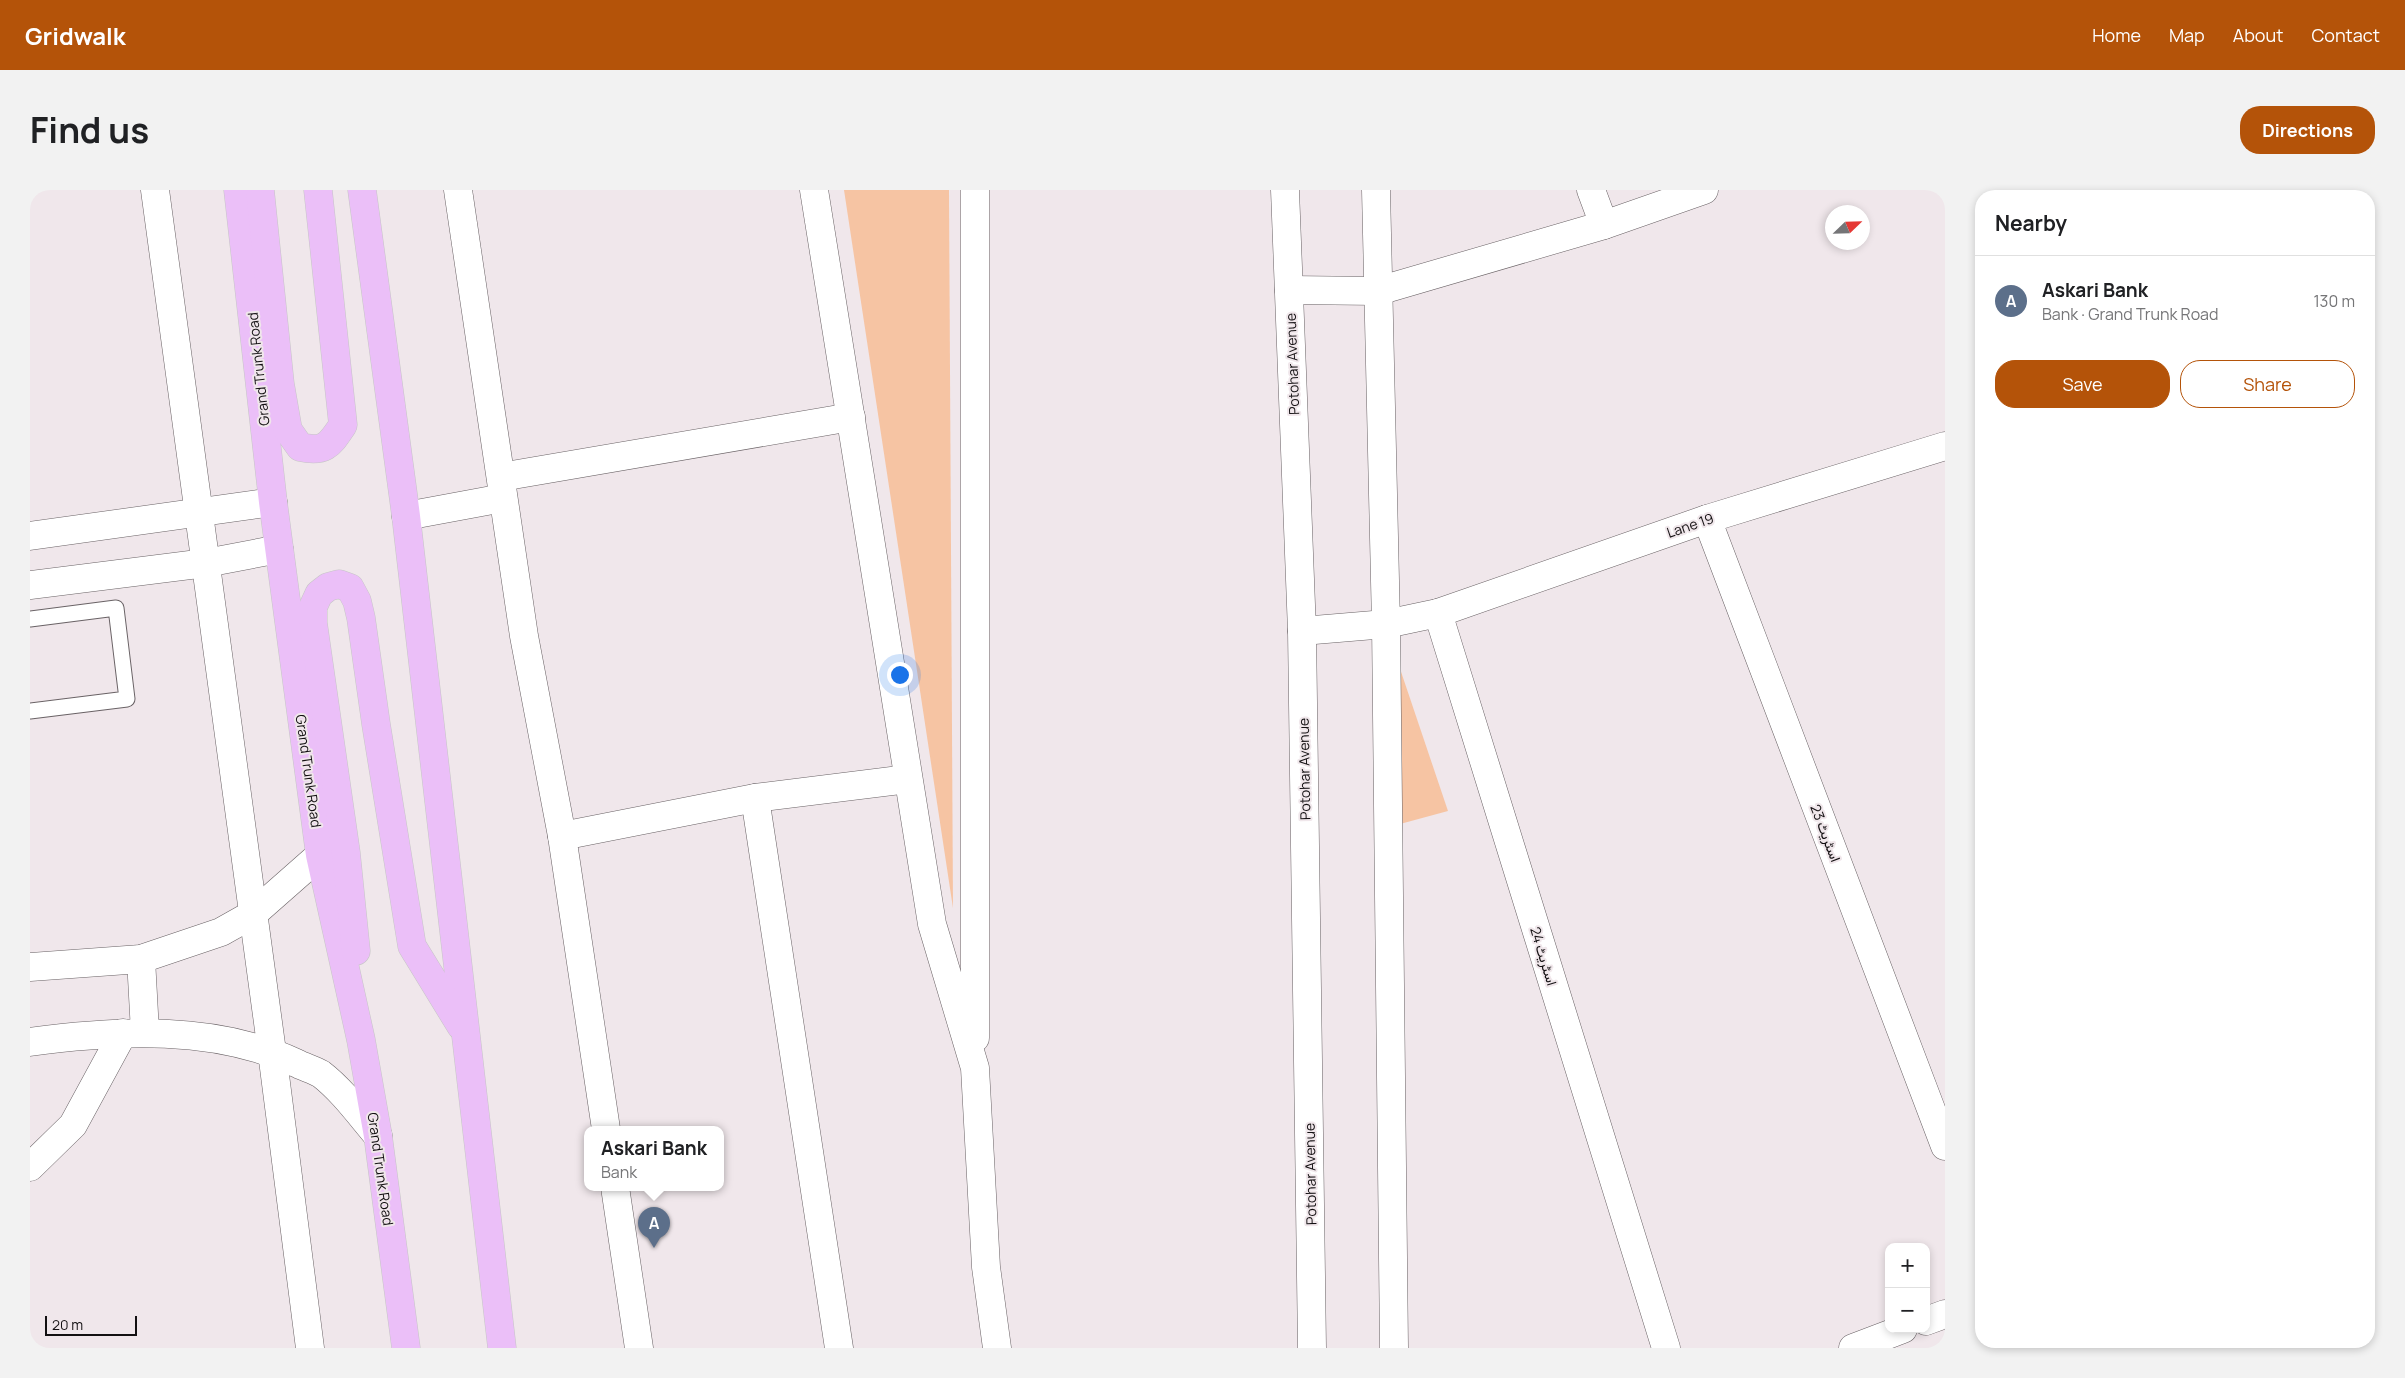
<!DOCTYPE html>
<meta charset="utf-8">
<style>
body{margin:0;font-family:Manrope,Vazirmatn,sans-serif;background:#f2f2f2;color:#202124}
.controls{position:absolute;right:15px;bottom:15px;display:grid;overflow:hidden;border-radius:10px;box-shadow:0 2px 8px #0003}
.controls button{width:45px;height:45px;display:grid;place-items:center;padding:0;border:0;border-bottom:1px solid #e0e0e0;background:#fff;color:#202124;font:25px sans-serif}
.compass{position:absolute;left:1795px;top:15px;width:45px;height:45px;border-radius:50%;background:#fff;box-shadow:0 2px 8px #0003;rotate:67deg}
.scale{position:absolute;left:15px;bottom:12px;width:92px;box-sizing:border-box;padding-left:5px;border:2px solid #131012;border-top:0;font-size:14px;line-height:18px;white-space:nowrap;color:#131012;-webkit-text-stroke:4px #f0e7eb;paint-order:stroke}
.you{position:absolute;left:869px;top:484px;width:18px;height:18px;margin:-12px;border:4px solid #fff;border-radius:50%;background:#1a73e8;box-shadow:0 0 0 8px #1a73e833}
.badge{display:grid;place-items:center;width:32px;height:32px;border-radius:50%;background:#b45309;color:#fff;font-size:16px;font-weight:700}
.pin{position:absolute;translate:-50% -41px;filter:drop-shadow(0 1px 2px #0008)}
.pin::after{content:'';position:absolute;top:26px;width:18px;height:15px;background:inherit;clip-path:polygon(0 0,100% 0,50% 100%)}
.popup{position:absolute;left:554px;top:936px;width:140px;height:65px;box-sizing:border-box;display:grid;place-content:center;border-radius:10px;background:#fff;filter:drop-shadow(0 1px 4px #0005);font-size:16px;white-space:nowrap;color:#757577}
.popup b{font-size:19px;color:#202124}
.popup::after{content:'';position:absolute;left:50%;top:100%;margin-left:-10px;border:10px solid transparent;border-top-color:#fff}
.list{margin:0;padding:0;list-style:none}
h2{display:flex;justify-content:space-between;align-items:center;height:65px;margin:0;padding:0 20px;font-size:21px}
h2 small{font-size:16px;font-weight:400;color:#757577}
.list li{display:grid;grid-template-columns:32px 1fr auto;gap:15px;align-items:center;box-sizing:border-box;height:90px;padding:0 20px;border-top:1px solid #e0e0e0}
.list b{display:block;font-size:19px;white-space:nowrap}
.list p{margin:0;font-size:16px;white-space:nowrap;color:#757577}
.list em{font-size:16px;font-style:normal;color:#757577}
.actions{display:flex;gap:10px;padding:15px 20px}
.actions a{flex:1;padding:11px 0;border:1px solid #b45309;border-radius:20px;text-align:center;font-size:18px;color:#b45309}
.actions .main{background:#b45309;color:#fff}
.map{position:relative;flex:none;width:1915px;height:1158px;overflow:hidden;border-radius:20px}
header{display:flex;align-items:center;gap:30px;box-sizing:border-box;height:70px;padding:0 25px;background:#b45309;color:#fff}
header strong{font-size:24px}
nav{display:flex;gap:28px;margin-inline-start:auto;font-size:18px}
.intro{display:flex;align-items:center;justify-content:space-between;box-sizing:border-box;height:120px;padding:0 30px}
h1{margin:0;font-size:35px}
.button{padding:12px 22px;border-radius:20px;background:#b45309;color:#fff;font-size:18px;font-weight:700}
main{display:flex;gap:30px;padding:0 30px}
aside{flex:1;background:#fff;border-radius:20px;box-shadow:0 2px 8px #0003}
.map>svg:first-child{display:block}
.green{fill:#f6c4a3}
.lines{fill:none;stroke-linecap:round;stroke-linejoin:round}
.lane-casing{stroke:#696265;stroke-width:17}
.street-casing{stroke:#696265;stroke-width:29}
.secondary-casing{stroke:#696265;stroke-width:29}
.highway-casing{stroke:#c6c6c6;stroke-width:29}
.lane{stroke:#fff;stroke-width:15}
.street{stroke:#fff;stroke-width:28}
.secondary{stroke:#fff;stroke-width:28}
.highway{stroke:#ebbff8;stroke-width:28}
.labels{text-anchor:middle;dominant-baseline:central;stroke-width:4;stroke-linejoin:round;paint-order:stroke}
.street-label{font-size:14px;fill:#131012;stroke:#f0e7eb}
</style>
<header>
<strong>Gridwalk</strong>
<nav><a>Home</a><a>Map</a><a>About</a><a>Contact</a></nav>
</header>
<div class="intro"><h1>Find us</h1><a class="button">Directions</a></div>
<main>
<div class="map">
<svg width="1915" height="1158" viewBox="0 0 1915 1158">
<rect width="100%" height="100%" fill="#f0e7eb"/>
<g class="green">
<path d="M814,0H919L923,718Z"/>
<path d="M1361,452L1418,621L1359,637Z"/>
</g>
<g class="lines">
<g class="lane-casing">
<path id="lane" d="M0,429L86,418L97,509L0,521"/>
</g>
<g class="street-casing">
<g id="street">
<path d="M125,0L242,862L280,1158"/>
<path d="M428,0L494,446L532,646L576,939"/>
<path d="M784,0L902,734L945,878L956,1077L967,1158"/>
<path d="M945,0V848"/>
<path d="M1255,0L1272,441L1282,1158"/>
<path d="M1346,0L1356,434L1364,1158"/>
<path d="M1561,0L1574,35"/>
<path d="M1259,100L1348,101L1574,35L1674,0"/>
<path d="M471,287L821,227"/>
<path d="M376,326L473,308"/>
<path d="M1677,329L1915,956"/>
<path d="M0,346L243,312"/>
<path d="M0,395L176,373L249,359"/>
<path d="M1408,423L1677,329L1915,256"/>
<path d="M1272,441L1356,434L1408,423L1636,1158"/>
<path d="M725,608L809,1158"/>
<path d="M532,646L725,608L878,589"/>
<path d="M0,977L43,935L93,843"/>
<path d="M585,997L609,1158"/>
<path d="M1896,1131L1915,1124"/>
<path d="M1823,1158L1873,1139"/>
</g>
</g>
<g class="secondary-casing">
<g id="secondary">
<path d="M111,769L115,842"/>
<path d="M0,777L111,769L191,742L223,724L290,665"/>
<path d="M0,852C87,840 185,835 266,873C274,877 284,880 291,884C313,901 330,925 348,946"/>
</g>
</g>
<g class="highway-casing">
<g id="highway">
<path d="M208,0L243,312L290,665L331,850L348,946L376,1158"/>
<path d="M230,0L250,194L258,240L270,257C296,263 300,254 313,235L288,0"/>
<path d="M332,0L376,326L472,1158"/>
<path d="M326,761L316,663L283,433V417L289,404L298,397L309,394L320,398L327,411L331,428L346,534L382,756L431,836"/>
</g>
</g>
<use href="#lane" class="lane"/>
<use href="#street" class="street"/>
<use href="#secondary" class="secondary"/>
<use href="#highway" class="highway"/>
</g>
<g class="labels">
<g class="street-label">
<text transform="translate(1262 174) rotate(-92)">Potohar Avenue</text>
<text transform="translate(228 179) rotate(-96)">Grand Trunk Road</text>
<text transform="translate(1660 335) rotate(-19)">Lane 19</text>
<text transform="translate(1274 579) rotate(-91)">Potohar Avenue</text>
<text transform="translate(279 581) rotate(82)">Grand Trunk Road</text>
<text transform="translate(1796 643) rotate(69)">اسٹریٹ 23</text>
<text transform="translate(1514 766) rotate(73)">اسٹریٹ 24</text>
<text transform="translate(351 979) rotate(82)">Grand Trunk Road</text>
<text transform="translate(1280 984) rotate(-91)">Potohar Avenue</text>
</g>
</g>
</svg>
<div class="controls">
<button>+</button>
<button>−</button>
</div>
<svg class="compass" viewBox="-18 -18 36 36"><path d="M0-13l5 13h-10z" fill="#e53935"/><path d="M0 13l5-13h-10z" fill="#757577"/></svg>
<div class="scale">20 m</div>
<div class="you"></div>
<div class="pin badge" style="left:624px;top:1058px;background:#5c6f8a">A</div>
<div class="popup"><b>Askari Bank</b>Bank</div>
</div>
<aside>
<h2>Nearby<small></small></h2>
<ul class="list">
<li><span class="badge" style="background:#5c6f8a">A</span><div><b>Askari Bank</b><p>Bank · Grand Trunk Road</p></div><em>130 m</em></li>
</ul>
<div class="actions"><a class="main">Save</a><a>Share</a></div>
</aside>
</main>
